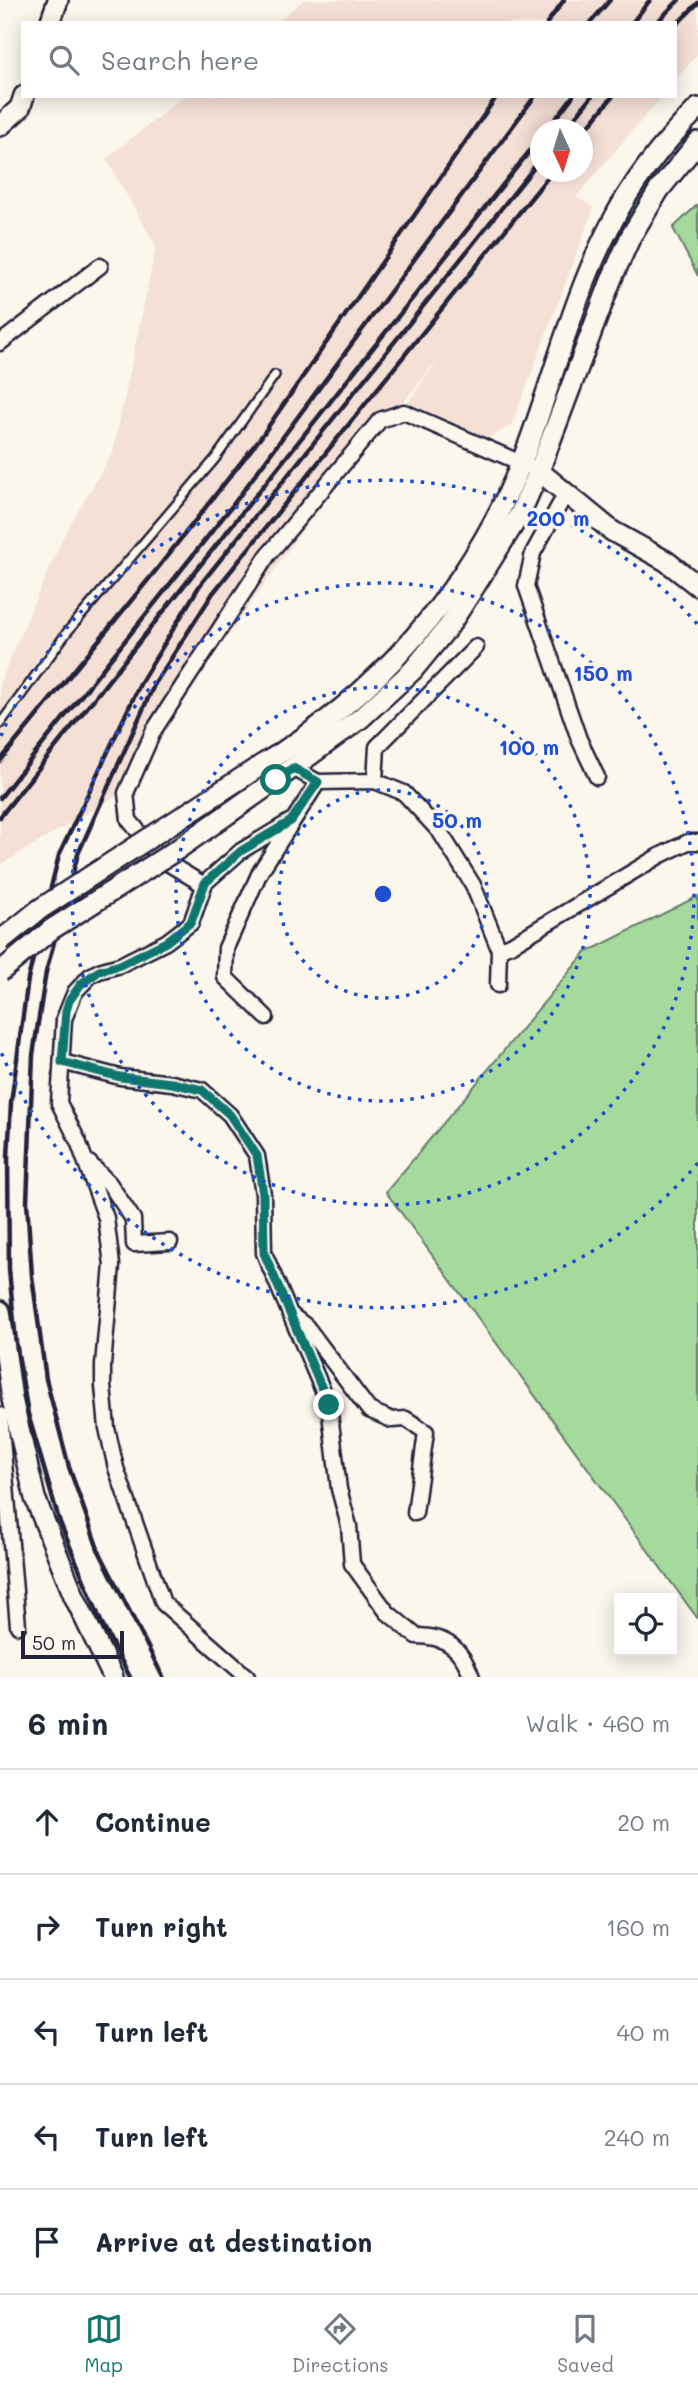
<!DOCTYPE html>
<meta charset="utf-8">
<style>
body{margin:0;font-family:Mali,sans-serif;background:#f2f2f3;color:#1f2937}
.controls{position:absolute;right:21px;bottom:21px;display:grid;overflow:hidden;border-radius:0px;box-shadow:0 4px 18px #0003}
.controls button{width:63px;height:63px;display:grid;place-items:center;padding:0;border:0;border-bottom:2px solid #e0e1e3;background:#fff;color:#1f2937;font:35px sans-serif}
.compass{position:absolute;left:530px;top:119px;width:63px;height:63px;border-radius:50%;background:#fff;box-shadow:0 4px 18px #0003;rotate:176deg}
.scale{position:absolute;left:21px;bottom:18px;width:103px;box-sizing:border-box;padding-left:7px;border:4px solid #22223b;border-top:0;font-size:19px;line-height:24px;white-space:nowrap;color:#22223b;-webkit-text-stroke:5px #fbf7ec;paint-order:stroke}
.stop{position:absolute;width:21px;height:21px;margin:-16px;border:5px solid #0f766e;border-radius:50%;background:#fff}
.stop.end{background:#0f766e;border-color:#fff;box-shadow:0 2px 7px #0008}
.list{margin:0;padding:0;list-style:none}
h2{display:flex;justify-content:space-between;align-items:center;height:91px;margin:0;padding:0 28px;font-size:30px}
h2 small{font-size:23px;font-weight:400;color:#747a83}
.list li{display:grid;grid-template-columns:46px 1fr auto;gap:21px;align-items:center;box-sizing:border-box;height:105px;padding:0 28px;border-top:2px solid #e0e1e3}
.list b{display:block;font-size:26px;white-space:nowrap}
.list em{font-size:23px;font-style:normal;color:#747a83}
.icon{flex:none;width:38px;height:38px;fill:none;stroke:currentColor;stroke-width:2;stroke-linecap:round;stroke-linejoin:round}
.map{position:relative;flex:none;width:698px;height:1677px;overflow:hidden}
.search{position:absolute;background:#fff;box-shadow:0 4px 18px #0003;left:21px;right:21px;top:21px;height:77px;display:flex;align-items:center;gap:18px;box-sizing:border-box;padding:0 24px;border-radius:0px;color:#747a83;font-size:26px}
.sheet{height:616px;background:#fff}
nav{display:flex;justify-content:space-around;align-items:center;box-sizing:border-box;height:98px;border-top:2px solid #e0e1e3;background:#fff;font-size:19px;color:#747a83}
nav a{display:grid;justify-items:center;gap:4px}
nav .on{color:#0f766e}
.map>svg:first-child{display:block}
.built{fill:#f5e0d6;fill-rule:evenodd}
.green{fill:#a6d99c;stroke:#647e6c;stroke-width:2}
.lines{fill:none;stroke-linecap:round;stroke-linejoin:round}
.lane-casing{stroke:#22223b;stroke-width:12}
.street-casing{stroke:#22223b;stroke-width:19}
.secondary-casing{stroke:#22223b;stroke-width:24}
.lane{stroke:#fbf7ec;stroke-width:7}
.street{stroke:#fbf7ec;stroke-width:14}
.secondary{stroke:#fbf7ec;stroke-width:19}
.rail{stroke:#22223b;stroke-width:4.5}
.secondary-bridge-casing{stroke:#22223b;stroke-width:24;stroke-linecap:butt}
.secondary-bridge{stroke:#fbf7ec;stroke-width:19}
.route{stroke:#0f766e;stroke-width:9}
.ring{fill:none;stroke:#1d4ed8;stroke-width:3.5;stroke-dasharray:3.5 7}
.centre{fill:#1d4ed8;stroke:#fbf7ec;stroke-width:3.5}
.ring-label{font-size:21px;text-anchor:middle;font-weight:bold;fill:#1d4ed8;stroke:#fbf7ec;stroke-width:7;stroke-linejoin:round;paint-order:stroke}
</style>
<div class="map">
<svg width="698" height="1677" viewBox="0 0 698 1677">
<rect width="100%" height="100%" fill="#fbf7ec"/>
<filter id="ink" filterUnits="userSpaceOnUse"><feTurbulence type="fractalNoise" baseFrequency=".0143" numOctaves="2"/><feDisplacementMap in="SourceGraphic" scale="14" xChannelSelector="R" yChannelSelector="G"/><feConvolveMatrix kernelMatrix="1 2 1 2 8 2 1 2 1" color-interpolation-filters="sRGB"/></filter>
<g filter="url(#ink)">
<g class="built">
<path d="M304,0H698V54L675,80V23H276Z"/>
<path d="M184,96H662L576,197L594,207L512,425L487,439L408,403L440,356L301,532L116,796L0,865V682L63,537L113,452L156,246L106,159ZM540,130H582V172H540Z"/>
</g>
<g class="green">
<path d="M698,204V276L673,228Z"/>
<path d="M698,896V1619L386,1192L585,953Z"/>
</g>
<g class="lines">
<g class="lane-casing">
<path id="lane" d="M0,724L68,631L215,459L275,375"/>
</g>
<g class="street-casing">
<g id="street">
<path d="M0,343L100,266"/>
<path d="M566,493L533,553L526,586L579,739L597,777"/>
<path d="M293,768L318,782L375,781L404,793L440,832L473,885L499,949L498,985"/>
<path d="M375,781L377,747L476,647"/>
<path d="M204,885L161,859L129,820L126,793L154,730L268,555L380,420L404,412L528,466"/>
<path d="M499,949L511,945L659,856L688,842H698"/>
<path d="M266,1017L225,977L226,948L260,872L318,782"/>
<path d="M62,1062L120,1077L172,1083L202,1090L230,1115L257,1156L263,1194L264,1253L329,1405L339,1489L349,1526L352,1564L387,1612L416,1636C447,1636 461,1648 472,1677"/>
<path d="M88,1162L109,1183L133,1219L134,1244L170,1242"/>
<path d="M290,1314L306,1326L369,1410L392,1420L406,1419L426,1432L415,1513"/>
<path d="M0,1415L18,1626"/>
<path d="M247,1677L163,1603L116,1468L107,1428L103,1386V1365L112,1265L106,1218L78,1141L59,1103L64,1019L75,992L90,976L99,971L120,965L166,942L191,923L205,883L241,851L291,821"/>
</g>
</g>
<g class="secondary-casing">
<g id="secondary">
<path d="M50,23L58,0"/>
<path d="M0,126L20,108L24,96"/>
<path d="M539,471L612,531L666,561L698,586"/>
<path d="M260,766C377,696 469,591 521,464C552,386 571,301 610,226C632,182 663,143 698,108"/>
<path d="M276,780L361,718L413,670L449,626L473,589L520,514L539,471L612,278L631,236L659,190L698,142"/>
<path d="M0,1311L12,1399L35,1498L74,1596L113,1677"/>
</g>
</g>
<use href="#lane" class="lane"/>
<use href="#street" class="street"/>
<use href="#secondary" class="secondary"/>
<g class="rail">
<path d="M547,23L564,0"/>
<path d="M590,23L610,0"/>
<path d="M632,23L650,0"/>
<path d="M656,23L679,0"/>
<path d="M675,26L698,3"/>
<path d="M547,130L573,96"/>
<path d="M565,130L592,96"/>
<path d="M582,134L613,96"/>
<path d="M0,761L157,569L261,437L497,96"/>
<path d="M0,798L232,506L535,96"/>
<path d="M0,817L540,138"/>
<path d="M130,1677L103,1626L59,1520L28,1414L16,1342L9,1270L8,1157L11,1103L28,979L59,855L141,682L200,585L540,160"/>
<path d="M163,1677L98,1549L69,1467L46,1379L32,1276L27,1202L33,1055L46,972L78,854L154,685L213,593L552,172"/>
</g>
<g class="secondary-bridge-casing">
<g id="secondary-bridge">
<path d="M0,941L40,909L260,766"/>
<path d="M0,972L52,929L178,849L276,780"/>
</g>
</g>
<use href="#secondary-bridge" class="secondary-bridge"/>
</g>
</g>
<g class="lines" filter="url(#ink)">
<path class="route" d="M276,780L293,768L318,782L291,821L241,851L205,883L191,922L166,942L120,965L99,971L81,984L69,1001L66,1011L62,1062L120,1077L172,1083L202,1090L230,1115L257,1156L263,1194L264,1253L329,1405"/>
</g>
<g class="ring">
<circle cx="383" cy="894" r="104"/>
<circle cx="383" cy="894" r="207"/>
<circle cx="383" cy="894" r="311"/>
<path d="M698 1163A414 414 0 0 1 1 1052M1 736A414 414 0 0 1 698 625"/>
</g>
<circle cx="383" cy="894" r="10" class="centre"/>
<g class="ring-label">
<text x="558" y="526">200 m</text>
<text x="603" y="681">150 m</text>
<text x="529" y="755">100 m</text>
<text x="457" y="828">50 m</text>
</g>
</svg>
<div class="controls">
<button><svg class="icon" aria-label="locate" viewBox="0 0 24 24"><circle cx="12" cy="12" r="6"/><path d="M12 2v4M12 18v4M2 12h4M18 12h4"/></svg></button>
</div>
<svg class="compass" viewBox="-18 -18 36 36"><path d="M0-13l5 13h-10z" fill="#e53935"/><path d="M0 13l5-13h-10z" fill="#747a83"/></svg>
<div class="scale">50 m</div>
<div class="stop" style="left:276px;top:780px"></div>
<div class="stop end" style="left:329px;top:1405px"></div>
<div class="search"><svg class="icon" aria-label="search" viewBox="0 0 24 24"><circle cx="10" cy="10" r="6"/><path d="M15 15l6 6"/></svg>Search here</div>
</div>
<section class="sheet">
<h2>6 min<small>Walk · 460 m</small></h2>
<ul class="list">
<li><svg class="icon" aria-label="ahead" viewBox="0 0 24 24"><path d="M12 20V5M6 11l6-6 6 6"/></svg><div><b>Continue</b></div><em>20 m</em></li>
<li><svg class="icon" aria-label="right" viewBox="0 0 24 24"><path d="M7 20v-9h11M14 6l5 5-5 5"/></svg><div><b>Turn right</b></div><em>160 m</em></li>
<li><svg class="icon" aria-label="left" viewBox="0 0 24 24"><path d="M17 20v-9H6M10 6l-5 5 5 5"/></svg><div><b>Turn left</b></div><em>40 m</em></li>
<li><svg class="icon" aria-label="left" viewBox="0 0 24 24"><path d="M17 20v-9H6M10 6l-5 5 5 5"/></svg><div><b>Turn left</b></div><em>240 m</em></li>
<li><svg class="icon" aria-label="arrive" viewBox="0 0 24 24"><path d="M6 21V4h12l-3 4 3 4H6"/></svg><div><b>Arrive at destination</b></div></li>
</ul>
</section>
<nav>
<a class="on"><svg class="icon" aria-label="map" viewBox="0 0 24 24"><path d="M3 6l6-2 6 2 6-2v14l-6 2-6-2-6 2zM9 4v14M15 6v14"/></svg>Map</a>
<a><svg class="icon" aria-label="directions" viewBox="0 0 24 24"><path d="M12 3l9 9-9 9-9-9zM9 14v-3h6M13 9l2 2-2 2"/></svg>Directions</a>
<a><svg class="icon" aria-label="saved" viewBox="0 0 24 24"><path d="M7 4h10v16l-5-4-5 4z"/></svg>Saved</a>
</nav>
